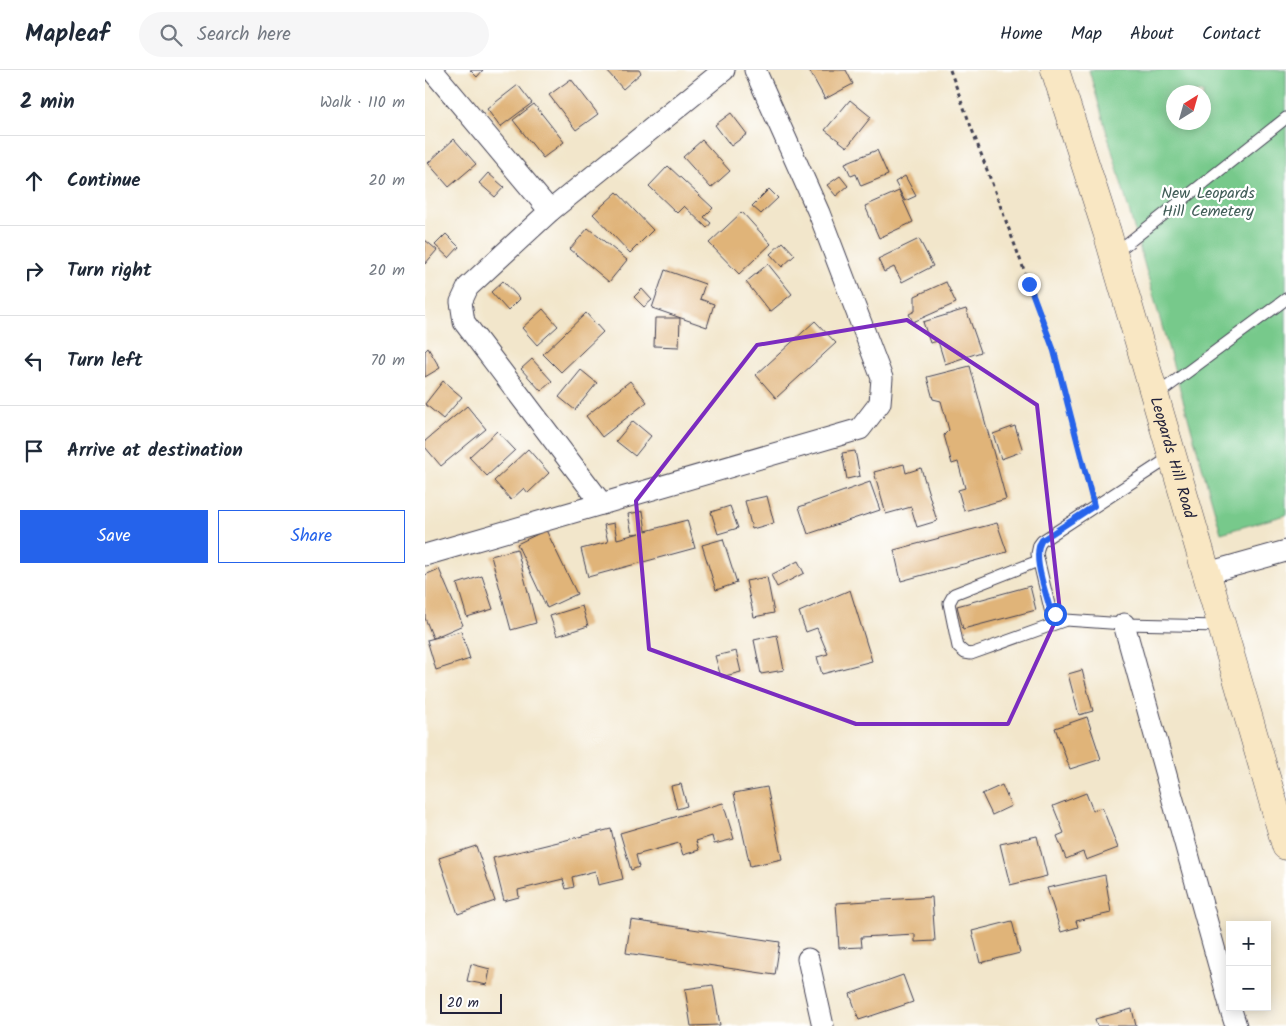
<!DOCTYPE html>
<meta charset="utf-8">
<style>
body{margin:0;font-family:Kalam,sans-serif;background:#f6f6f7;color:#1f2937}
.controls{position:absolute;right:15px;bottom:15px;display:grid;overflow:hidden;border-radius:0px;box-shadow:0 2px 12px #0003}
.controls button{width:45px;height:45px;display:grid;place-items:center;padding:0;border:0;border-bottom:1px solid #e0e1e3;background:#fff;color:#1f2937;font:25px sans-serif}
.compass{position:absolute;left:741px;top:15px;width:45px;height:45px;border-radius:50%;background:#fff;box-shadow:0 2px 12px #0003;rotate:37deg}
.scale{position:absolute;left:15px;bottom:12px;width:62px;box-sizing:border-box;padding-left:5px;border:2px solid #22223b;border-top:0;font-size:14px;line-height:18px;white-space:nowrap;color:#22223b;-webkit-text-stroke:4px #fff;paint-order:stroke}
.stop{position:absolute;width:15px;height:15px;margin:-11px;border:4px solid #2563eb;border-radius:50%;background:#fff}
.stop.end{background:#2563eb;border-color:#fff;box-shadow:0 1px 5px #0008}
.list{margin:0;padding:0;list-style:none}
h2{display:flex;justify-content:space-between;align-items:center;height:65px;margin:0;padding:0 20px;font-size:21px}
h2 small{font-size:16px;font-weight:400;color:#747a83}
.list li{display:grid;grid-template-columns:32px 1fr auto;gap:15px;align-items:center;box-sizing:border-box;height:90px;padding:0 20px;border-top:1px solid #e0e1e3}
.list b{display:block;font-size:19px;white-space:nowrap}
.list em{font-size:16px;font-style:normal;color:#747a83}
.actions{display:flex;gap:10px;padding:15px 20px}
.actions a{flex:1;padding:11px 0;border:1px solid #2563eb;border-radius:0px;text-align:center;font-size:18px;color:#2563eb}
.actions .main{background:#2563eb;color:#fff}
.icon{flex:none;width:28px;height:28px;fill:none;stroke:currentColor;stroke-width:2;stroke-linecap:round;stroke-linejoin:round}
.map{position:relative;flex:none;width:861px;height:956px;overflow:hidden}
header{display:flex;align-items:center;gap:30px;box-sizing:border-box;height:70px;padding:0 25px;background:#fff;border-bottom:1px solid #e0e1e3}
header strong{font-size:24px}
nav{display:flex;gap:28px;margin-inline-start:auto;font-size:18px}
.search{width:350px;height:45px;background:#f6f6f7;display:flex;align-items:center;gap:12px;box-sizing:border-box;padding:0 18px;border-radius:28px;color:#747a83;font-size:19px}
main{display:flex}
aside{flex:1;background:#fff}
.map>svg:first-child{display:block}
.green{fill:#77c98b;stroke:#4c7663;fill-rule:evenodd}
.building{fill:#e0b479}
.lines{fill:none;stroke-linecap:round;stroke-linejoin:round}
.service-casing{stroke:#413f51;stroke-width:13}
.minor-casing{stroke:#413f51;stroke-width:23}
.secondary-casing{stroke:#413f51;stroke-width:29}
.path{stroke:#413f51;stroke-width:3;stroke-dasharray:4 4;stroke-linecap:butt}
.service{stroke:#fff;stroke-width:11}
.minor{stroke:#fff;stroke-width:21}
.secondary{stroke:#f9e7c3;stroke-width:28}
.route{stroke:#2563eb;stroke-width:6}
.marked{fill:none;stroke:#7b2cbf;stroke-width:4;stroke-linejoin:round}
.labels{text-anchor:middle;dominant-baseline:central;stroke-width:4.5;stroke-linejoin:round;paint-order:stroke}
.park-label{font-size:16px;fill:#405c57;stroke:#fff}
.street-label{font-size:16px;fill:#22223b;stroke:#fff}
</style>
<header>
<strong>Mapleaf</strong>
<div class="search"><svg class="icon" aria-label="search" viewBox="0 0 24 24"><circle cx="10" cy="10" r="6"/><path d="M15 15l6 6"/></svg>Search here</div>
<nav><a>Home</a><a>Map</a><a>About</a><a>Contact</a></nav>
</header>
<main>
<aside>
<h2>2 min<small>Walk · 110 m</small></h2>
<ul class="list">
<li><svg class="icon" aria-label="ahead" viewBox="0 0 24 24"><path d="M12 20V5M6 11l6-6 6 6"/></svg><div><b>Continue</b></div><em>20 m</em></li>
<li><svg class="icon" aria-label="right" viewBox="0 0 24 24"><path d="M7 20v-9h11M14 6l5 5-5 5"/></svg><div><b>Turn right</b></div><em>20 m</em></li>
<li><svg class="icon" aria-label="left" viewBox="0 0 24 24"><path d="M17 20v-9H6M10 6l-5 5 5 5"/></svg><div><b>Turn left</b></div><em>70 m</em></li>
<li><svg class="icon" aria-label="arrive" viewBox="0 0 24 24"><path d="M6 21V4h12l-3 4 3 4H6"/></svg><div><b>Arrive at destination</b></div></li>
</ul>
<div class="actions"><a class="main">Save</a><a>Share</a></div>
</aside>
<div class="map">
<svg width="861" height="956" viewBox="0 0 861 956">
<rect width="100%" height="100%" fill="#fff"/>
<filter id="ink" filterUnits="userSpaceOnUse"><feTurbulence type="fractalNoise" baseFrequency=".02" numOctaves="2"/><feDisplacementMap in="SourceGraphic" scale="10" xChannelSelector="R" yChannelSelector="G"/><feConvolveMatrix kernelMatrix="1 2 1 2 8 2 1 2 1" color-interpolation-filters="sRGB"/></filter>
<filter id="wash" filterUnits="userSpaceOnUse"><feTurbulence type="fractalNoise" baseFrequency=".0096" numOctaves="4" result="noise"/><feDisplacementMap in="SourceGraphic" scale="20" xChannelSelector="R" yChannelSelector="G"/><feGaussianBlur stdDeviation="1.12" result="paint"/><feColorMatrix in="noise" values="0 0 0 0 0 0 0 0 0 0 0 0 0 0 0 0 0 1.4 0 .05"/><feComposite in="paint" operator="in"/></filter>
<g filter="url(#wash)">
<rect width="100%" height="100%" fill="#f2e6cb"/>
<path class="green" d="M664,0H861V445L796,463ZM748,22H778V52H748Z"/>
<g id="blocks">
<g class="building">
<path d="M45,0H58L52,7Z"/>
<path d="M181,0H214L216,3L198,19Z"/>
<path d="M384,0H421L428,14L400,29Z"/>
<path d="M146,9L173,44L151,60L124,25Z"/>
<path d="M93,15L107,33L75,57L62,39Z"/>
<path d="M425,30L446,47L422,77L400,60Z"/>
<path d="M109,34L139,72L118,88L88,50Z"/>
<path d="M306,43L322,64L306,76L290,55Z"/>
<path d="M29,69L51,94L24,117L3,93Z"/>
<path d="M277,70L305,101L286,118L258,87Z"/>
<path d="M452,80L463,105L436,116L431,104L426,106L420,93Z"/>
<path d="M243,96L288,138L279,147L286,153L282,158L259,136L252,143L224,116Z"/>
<path d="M63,103L79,117L70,127L54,113Z"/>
<path d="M415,106L423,116L411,126L402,115Z"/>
<path d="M480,106L491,126L480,131L470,112Z"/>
<path d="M344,119L353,128L336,144L327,136Z"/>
<path d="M474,121L488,152L454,168L440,136Z"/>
<path d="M192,122L228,160L205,183L168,144Z"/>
<path d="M317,142L346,174L314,204L284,173Z"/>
<path d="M163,158L202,190L184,212L145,179Z"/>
<path d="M21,164L34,177L24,188L10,175Z"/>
<path d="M494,169L508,196L477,212L469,197L459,202L453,189Z"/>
<path d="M0,170L12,180L0,194Z"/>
<path d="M358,172L370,185L357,197L345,184Z"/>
<path d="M343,194L367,224L345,242L321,212Z"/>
<path d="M240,200L280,214L275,229L289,234L282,257L227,238Z"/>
<path d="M78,211L95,229L83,241L66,222Z"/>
<path d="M521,212L531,233L488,252L484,244L490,241V226Z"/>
<path d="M217,219L227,230L219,237L209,227Z"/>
<path d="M118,239L133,256L112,275L97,258Z"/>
<path d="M541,239L556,282L520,294L513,271L505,273L498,252Z"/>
<path d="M161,243L178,262L136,302L118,284Z"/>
<path d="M230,248H255L254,277L229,276Z"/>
<path d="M390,251L411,273L351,328L331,305Z"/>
<path d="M3,278L15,298L0,307V281Z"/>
<path d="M107,289L127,311L116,321L96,299Z"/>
<path d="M545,296L581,429L539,441L533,420L540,418L533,392L527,394L519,365L524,360L516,331L508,329L502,307Z"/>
<path d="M156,300L172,313L150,340L134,327Z"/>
<path d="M18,311L37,327L18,349L0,334Z"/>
<path d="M205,311L222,332L177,367L161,346Z"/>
<path d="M42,336L61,359L16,396L0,377V371Z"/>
<path d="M208,351L226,366L210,386L191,371Z"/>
<path d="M590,356L598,381L576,389L568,364Z"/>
<path d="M72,361L90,380L62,406L44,387Z"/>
<path d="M103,379L124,403L103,423L99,418L86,430L69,411Z"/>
<path d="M430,381L435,406L422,409L417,383Z"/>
<path d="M479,394L481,403L496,398L512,451L492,457L486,437L461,444L449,402Z"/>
<path d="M445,412L455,440L383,464L374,437Z"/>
<path d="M342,426L349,453L327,459L320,431Z"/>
<path d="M305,436L313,458L293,464L286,442Z"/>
<path d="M218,441L221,461L262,450L270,478L163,507L156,479L183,472L179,455L189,453L192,469L215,463L207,464L203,444Z"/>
<path d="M572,453L582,482L476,511L469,480Z"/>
<path d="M121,460L152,524L122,538L92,474Z"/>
<path d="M298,469L312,513L291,520L277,475Z"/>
<path d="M92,479L111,553L86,560L66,486Z"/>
<path d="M373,491L379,503L352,517L346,505Z"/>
<path d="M14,499L38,555L8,568L0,548V505Z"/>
<path d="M57,506L68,539L42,547L32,514Z"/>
<path d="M342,507L349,543L329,547L321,511Z"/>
<path d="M605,516L611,540L538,559L532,536Z"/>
<path d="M425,520L447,591L397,604L392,587L403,584L392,558L381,562L374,542Z"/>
<path d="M157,536L163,556L132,566L125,546Z"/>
<path d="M36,561L45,589L11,600L2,570Z"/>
<path d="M352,565L359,600L336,604L329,570Z"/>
<path d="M311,581L316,602L296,607L290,586Z"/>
<path d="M657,600L668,641L654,645L643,604Z"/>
<path d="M662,647L676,689L645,699L630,658Z"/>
<path d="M256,714L262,736L252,739L246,716Z"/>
<path d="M577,715L586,736L567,745L557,724Z"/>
<path d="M342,717L357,789L325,796L309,723Z"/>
<path d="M661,723L668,741L677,737L693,778L661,790L658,782L641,789L632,766L639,763L628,736Z"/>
<path d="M298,733L309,769L289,774L287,766L271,771L274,780L258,785L254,773L211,785L214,797L206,800L195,763Z"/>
<path d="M186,759L198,809L173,815L170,801L147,807L149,817L141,819L138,809L93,820L94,827L79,831L68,788Z"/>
<path d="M612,766L622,806L585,815L575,774Z"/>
<path d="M51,776L70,831L33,844L14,788Z"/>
<path d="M680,805L686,843L651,851L653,857L636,862L622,818Z"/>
<path d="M507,827L510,871L490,872V864L436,867L437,877L414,878L411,833Z"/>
<path d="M206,850L355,872L350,905L201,883Z"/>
<path d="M587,851L595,883L555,893L547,861Z"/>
<path d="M46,894L65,899L62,915L42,911Z"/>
<path d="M478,905L488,932L434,950L425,924Z"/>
<path d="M288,915L295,955L266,956L260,919Z"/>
<path d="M707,939L711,956H672L670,949Z"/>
</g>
</g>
</g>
<g filter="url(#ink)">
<use href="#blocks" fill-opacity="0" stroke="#413f51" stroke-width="1"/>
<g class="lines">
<g class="service-casing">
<g id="service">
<path d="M689,184L861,48"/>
<path d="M730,326L861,229"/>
<path d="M747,386L617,471L614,475L612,484L625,539L635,548L641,550L699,554L797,556"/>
<path d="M613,491L529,524L524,533L533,577L540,583L546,584L641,550"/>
</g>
</g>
<g class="minor-casing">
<g id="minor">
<path d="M7,0L125,141L43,217L36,232L39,252L177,434"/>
<path d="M125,141L299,0"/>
<path d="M0,485L435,359L455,333L457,308L394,143L330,0"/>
<path d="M782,503L861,481"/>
<path d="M699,554L805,935"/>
<path d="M383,889L398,956"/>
<path d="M805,937L811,956"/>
</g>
</g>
<g class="secondary-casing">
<g id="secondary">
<path id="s1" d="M630,0L682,162L861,776"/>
</g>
</g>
<path class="path" d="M525,0L629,281L665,421"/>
<use href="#service" class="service"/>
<use href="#minor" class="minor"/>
<use href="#secondary" class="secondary"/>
</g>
</g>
<g class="lines" filter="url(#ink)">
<path class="route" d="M604,214L629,281L669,436L617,470C606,485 621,522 625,539L630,544"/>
</g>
<path class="marked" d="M482,250L612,335L635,541L583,654H431L224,579L211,431L332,275Z"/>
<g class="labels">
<g class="park-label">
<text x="783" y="123">New Leopards<tspan x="783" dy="18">Hill Cemetery</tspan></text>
</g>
<g class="street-label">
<text stroke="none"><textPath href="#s1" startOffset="405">Leopards Hill Road</textPath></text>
</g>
</g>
</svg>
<div class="controls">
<button>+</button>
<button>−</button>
</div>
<svg class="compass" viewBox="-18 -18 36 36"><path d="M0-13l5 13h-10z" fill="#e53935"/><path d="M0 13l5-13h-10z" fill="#747a83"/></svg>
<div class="scale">20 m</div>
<div class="stop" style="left:630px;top:544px"></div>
<div class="stop end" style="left:604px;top:214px"></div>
</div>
</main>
